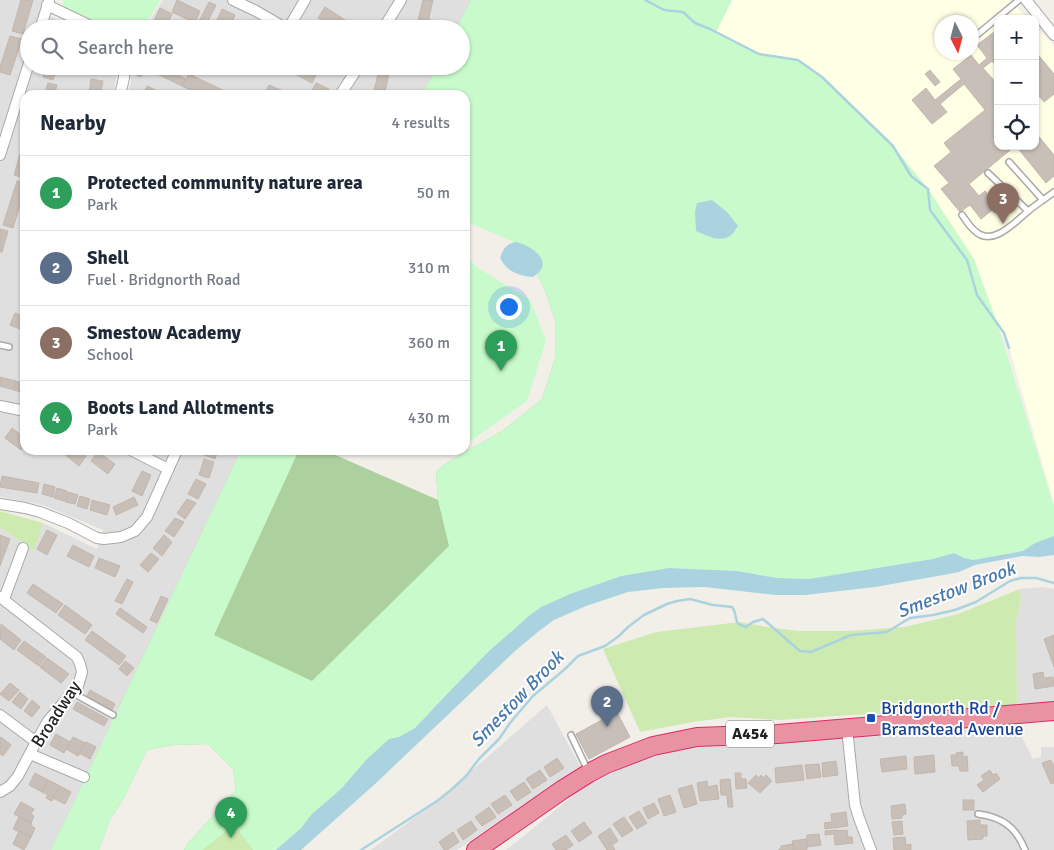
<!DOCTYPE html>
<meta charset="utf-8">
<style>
body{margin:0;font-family:Signika,sans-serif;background:#f2f2f3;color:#1f2937}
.controls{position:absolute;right:15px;top:15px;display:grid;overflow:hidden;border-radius:10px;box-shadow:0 1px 4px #0004}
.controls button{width:45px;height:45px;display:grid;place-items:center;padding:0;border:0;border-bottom:1px solid #e0e1e3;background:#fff;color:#1f2937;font:25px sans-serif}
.compass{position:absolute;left:934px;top:15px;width:45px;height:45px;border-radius:50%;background:#fff;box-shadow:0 1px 4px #0004;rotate:174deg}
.you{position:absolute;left:508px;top:306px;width:18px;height:18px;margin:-12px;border:4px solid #fff;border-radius:50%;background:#1a73e8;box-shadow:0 0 0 8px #1a73e833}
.badge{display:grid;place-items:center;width:32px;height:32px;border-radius:50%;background:#d40000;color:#fff;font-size:16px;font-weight:700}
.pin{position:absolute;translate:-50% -41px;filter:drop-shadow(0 1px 2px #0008)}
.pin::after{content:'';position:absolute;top:26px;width:18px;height:15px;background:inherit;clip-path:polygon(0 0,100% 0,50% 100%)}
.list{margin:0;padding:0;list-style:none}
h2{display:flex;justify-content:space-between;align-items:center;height:65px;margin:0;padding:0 20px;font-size:21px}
h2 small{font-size:16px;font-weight:400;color:#747a83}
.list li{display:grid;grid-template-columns:32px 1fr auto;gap:15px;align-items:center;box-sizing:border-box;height:75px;padding:0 20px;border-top:1px solid #e0e1e3}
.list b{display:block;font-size:19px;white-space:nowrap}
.list p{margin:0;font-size:16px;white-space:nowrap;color:#747a83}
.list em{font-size:16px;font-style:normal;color:#747a83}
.icon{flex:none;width:28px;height:28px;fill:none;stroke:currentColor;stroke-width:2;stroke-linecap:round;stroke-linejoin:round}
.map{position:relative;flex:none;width:1054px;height:850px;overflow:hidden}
.search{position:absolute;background:#fff;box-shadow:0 1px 4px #0004;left:20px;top:20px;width:450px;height:55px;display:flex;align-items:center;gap:12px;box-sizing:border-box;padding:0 18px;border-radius:28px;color:#747a83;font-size:19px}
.panel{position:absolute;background:#fff;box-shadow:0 1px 4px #0004;left:20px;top:90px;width:450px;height:365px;border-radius:15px}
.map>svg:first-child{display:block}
.residential{fill:#e0dfdf}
.education{fill:#ffffe5;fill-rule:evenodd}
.grass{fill:#cdebb0}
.forest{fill:#add19e}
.park{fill:#c8facc}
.water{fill:#aad3df}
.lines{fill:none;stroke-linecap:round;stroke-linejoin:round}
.stream{stroke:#aad3df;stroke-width:2.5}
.building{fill:#c7bfb8;stroke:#c4b6ab}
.lane-casing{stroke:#a9a9a9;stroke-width:8}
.street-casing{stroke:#a9a9a9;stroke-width:12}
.highway-casing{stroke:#dc2a67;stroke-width:20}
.lane{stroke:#fff;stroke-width:5}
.street{stroke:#fff;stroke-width:10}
.highway{stroke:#e892a2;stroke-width:18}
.transit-dot{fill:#1a4fb4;stroke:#fff;stroke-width:2}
.labels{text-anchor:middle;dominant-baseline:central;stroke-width:4;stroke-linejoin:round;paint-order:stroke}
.shield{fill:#fff;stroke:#646464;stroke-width:1}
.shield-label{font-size:16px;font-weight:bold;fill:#222}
.transit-label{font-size:18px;fill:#164399;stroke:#fff;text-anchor:start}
.street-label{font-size:18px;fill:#222;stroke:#fff}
.water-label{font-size:19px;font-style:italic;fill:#4a7aab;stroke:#fff}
</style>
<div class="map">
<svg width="1054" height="850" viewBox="0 0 1054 850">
<rect width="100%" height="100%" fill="#f2efe9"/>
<g class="residential">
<path d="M0,0H44L40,12L78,29H29V66H117L118,69L113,95H25V450H241L51,850H0V527L34,551L43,523L97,549L103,530L43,505L0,497Z"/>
<path d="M163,0H471L456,29H144Z"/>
<path d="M130,66H437L422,95H127L131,82Z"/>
<path d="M1043,587L1054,589V701L1017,707L1016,623L1021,599L1020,589Z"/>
<path d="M547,705L580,766L457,850H371L437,801Z"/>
<path d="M1017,727L1033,759L1041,757V747H1054V850H506L585,786L625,767L658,754L692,748Z"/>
</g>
<path class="education" d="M732,0H1010L1028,19H998V146H1035V26L1054,46V504L1009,348L997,323L974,259L928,189L893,146L798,60L759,54L716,32ZM942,22H972V52H942Z"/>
<g class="grass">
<path d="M0,511L43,523L34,551L0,527Z"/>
<path d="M1020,589L1021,599L1016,623L1017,707L835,716L781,720L730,717L693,722L640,732L603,649L656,632L740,622L768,627L799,631H848L905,627L958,614Z"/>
<path d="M234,825L253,850H203Z"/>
</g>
<path class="forest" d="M471,0L722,427L253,850L234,825L203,850H184L188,843L236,790L233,769L208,744L173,745L147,750L124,798L110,819L99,850H51L241,450H324L438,500L436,472L445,464L461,454L502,431L542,399L555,358V320L544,288L523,246L465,95H422L437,66H461V29H456Z"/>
<g class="park">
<path d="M64,0H161L142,29H105L87,18L61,8Z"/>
<path d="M471,0H732L716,32L759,54L798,60L822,77L893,146L928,189L974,259L997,323L1054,506V536L1035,543L1023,551L973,560L964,558L954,553L933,559L809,579L777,578L737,571L669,568L621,576L570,594L541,607L530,615L488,652L450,691L415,728L399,737L393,739L366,760L341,789L312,815L301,828L276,850H253L234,825L203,850H184L188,843L236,790L233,769L208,744L173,745L147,750L124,798L110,819L99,850H51L241,450H299L214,635L312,681L449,546L438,500L436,472L445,464L461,454L502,431L542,399L555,358V320L544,288L523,246L465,221V95H422L437,66H461V29H456Z"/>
<path d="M465,255L475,266L531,301L546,341L527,401L465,445Z"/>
</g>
<g class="water">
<path d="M712,200L727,212L738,226C736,229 733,234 730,236C719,243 706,235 696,231L695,212L697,203Z"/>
<path d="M515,242C525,243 547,255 542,268C540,272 536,275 533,277C519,276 506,271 500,258C503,249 505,245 515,242Z"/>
<path d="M1054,536V555L1039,557L1022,556L975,565L959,572L949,574L875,587L805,595H776L704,587L663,588L628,592L586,606L554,620L539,631L515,651L375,784L301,850H276L301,828L312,814L341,789L366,760L389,739L399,737L415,728L450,691L488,652L530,615L541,607L570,594L621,576L669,568L737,571L777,578L809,579L933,559L954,553L964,558L973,560L1023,551L1035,543Z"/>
</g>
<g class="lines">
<g class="stream">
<path d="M645,0L664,10L683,12L695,23L710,29L759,54L798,60L822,77L893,146L911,176L928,189L930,210L967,260L977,295L1004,333L1009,348"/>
<path d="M361,850L437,801L451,790L466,776L479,759L499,739L510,723L533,696L565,669L578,656L605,646L619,636L628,627L644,615L667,604L677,601L690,599L713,605L732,607C736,611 735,619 738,624L746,627L753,622L763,619L800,651L811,652L851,635L887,632L910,618L933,615L955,610L976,602L1010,581L1021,578H1036L1054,583"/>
</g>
</g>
<g class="building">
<path d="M21,0H33L23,34L12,31Z"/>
<path d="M177,0L200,11L195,23L172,12Z"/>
<path d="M423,0H433L427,27L417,25Z"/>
<path d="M209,2L216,5L204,29H195Z"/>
<path d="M325,7L359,29H335L318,18Z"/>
<path d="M160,8L172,14L165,29H150Z"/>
<path d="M222,9L235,15L229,29H213Z"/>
<path d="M998,29V68L992,61L983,68L998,85V146H1015L969,184L979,196L985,191L997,206L981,219L970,205L960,212L941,189L949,183L934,166L951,152L944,143L985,110L964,84L940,104L947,112L932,124L912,100L926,88L935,100L961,79L953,69L971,55L979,65L987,58L977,45Z"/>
<path d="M10,36L22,39L10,75L0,72V67Z"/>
<path d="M1035,51L1054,74V94L1044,102L1035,91Z"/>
<path d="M47,66H58L53,80L43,77Z"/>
<path d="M134,66H146L141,77L132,73Z"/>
<path d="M158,66H161L186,79L182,86L155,73Z"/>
<path d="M172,66H189L185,75L171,68Z"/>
<path d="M280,66H314L319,69L312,83Z"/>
<path d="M380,66H391L384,95H373Z"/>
<path d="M930,70L940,82L935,86L925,74Z"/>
<path d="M189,74L233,95H201L182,86Z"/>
<path d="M91,79L103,81L100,95H89Z"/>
<path d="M48,83L57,85L54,95H44Z"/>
<path d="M316,83L329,89L326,95H310Z"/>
<path d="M269,85L281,90L279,95H264Z"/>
<path d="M147,86L166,95H148L144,93Z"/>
<path d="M1035,132L1054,155V176L1046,183L1016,146H1035Z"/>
<path d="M20,154L25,155V178L14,175Z"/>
<path d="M17,181L25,183V188L13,228L3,225Z"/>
<path d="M0,229L8,231L2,252H0Z"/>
<path d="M15,313L24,317L25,315V331L10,325Z"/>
<path d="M0,377L16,381L14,390L0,386Z"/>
<path d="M16,381L25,384V393L14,390Z"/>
<path d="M12,428L25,438V445L21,450L5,438Z"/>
<path d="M65,450H78L86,456L79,466L63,453Z"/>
<path d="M206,450H218L215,459L204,455Z"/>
<path d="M98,452L115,464L108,474L91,461Z"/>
<path d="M204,459L214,462L209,478L199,475Z"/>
<path d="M142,471L151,475L142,496L132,491Z"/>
<path d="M2,476L39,483L37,493L0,487Z"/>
<path d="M196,479L206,484L198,499L188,494Z"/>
<path d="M44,484L55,487L53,497L42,494Z"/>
<path d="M57,488L67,491L64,501L54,498Z"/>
<path d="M68,492L78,495L75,504L65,502Z"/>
<path d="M80,496L90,499L87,509L77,506Z"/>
<path d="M134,497L138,505L116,515L113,507Z"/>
<path d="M187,499L196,503L185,519L177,513Z"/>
<path d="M92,500L110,505L107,515L90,510Z"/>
<path d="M175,518L184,522L174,537L165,531Z"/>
<path d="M47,530L57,535L47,555L37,549Z"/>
<path d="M0,535L10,539L0,566Z"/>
<path d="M164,535L172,542L162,556L153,548Z"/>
<path d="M73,545L94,556L89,567L67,556Z"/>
<path d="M151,553L159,559L148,572L140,565Z"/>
<path d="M99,558L120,566L115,577L95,568Z"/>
<path d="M127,579L133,582L122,604L115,601Z"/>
<path d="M33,584L63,604L56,613L27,593Z"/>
<path d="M161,596L168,599L157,623L150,620Z"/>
<path d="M65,605L92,625L85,634L58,615Z"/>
<path d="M120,608L147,627L143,633L116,614Z"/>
<path d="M1,624L21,640L14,650L0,639Z"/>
<path d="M92,631L126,656L119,665L85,640Z"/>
<path d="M1054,635V667L1044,639Z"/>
<path d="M24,641L46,657L39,666L17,650Z"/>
<path d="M47,658L69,674L61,683L40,667Z"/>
<path d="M125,661L134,668L127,676L119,669Z"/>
<path d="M1043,672L1044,678L1053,677L1054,686L1035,689L1033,674Z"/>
<path d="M10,683L19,690L9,701L0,694Z"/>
<path d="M90,690L115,704L112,710L87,696Z"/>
<path d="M20,692L28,699L21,709L12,702Z"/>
<path d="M32,700L40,707L32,717L24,711Z"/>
<path d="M77,702L108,719L104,726L73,709Z"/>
<path d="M613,705L630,737L589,759L576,734L602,720L598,713Z"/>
<path d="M56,734L70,742L64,753L50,745Z"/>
<path d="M1,737L11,745L3,756L0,754V739Z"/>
<path d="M73,737L85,743L78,756L66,749Z"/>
<path d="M86,742L96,747L90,759L79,753Z"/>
<path d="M963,752V757L967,756L968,771H960L959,766H952L951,755H956V753Z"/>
<path d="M934,755L935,772L915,774L914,757Z"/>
<path d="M906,756L907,769L882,772L880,759Z"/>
<path d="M557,758L564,768L550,777L544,767Z"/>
<path d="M1051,760L1054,766V783L1051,784L1042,763Z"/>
<path d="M836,761L838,775L823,777L822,763Z"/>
<path d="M819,764L821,777L807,779L805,765Z"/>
<path d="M802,765L804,780L776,783L775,768Z"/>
<path d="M540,770L547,780L533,789L526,779Z"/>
<path d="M990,770L993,775L996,773L1000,779L983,792L977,785L984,780L981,776Z"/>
<path d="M35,773L48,780L42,792L29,785Z"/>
<path d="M735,773H741V779H746L747,788L736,789Z"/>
<path d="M756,775L759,778L761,775L764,778L766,775L772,781L760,793L748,783Z"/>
<path d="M730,779L733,807H728L727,795H721L720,780Z"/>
<path d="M48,780L60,786L52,801L46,798L48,795L42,792Z"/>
<path d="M707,781L708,787L717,785L719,799L700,801L697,783Z"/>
<path d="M524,782L531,792L517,801L510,791Z"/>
<path d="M692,785L697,804L684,808L678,789Z"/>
<path d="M60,786L71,792L65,804L53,798Z"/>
<path d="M505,795L512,805L498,814L491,804Z"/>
<path d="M670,795L676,812L664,816L658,799Z"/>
<rect x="963" y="800" width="11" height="10"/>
<path d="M21,802L34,809L31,814L34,816L31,823L14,814Z"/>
<path d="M654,803L659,813L648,819L643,808Z"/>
<path d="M905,804L906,814L902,815V818L892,819L891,806Z"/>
<path d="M489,807L496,817L482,826L475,817Z"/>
<path d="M639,811L647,823L637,829L629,817Z"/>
<path d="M846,812L848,826L825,829L824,823L832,822L831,814Z"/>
<path d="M19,817L32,824L31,826L35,828L31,837L13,829Z"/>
<path d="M624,817L633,830L622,837L613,824Z"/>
<path d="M980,820V825H987V836H983V839L968,840L967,821Z"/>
<path d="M471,821L477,830L463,840L457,830Z"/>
<path d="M902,821L903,834L894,835L892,822Z"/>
<path d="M584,822L592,833L579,842L571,831Z"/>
<path d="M610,828L618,841L612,845L615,850H607L598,836Z"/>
<path d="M838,830V831L847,830L848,837H852L853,843L835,845L834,834L825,835V831Z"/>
<path d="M19,831L31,837L24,850L13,844Z"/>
<path d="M453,832L459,842L447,850H444L439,842Z"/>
<path d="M819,834L821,845L807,847L806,839H807V835Z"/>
<path d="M566,835L573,845L566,850H556L552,844Z"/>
<path d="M905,837L906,845L911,844V850H894L893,838Z"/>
<path d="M806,839L807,850H794L792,841Z"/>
<path d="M793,844L794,850H779V849H781V846Z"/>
</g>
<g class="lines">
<g class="lane-casing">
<g id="lane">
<path d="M972,39L1019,0"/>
<path d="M1009,162L1043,200"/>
<path d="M988,173L1028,211"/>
<path d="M962,215C966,220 969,226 974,230C991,248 1013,224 1026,213C1035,205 1045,199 1054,192"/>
<path d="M0,345L9,347"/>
<path d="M73,693L113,715"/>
<path d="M571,735L588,771"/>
<path d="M978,814C1002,817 1016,827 1025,850"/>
</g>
</g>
<g class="street-casing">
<g id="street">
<path d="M233,0L256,11L287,29"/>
<path d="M1026,0L1054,35"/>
<path d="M47,5L97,29"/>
<path d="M40,29L49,1"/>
<path d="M288,29L305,0"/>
<path d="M383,29L401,0"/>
<path d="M120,95L124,78V66"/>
<path d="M340,95L359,66"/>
<path d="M0,155L29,63"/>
<path d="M0,406L25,411"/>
<path d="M131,450L168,469"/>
<path d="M0,504L25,508L40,512L68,523L97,538L104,539L121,537L135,531L147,517L177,450"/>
<path d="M0,597L77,657L80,664L82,672L78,686L48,721L36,742L18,776L10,786L0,792"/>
<path d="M4,599L23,548"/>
<path d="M0,715L36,742"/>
<path d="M847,728L855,805L859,818L871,850"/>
<path d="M30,754L84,777"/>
</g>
</g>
<g class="highway-casing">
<path id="highway" d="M476,850L562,790L589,773L606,764L653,746L697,737L778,734L1054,711"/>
</g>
<use href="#lane" class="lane"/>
<use href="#street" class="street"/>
<use href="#highway" class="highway"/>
</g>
<rect class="transit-dot" x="866" y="713" width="10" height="10" rx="2.5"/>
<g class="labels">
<rect class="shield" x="726" y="720.5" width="48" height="27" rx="4"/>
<g class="shield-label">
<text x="750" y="734">A454</text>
</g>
<g class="transit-label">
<text x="881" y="708">Bridgnorth Rd /<tspan x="881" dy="21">Bramstead Avenue</tspan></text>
</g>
<g class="street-label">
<text transform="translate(56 714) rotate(-57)">Broadway</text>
</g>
<g class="water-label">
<text transform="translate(956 590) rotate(-21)">Smestow Brook</text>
<text transform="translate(517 699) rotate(-46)">Smestow Brook</text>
</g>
</g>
</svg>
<div class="controls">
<button>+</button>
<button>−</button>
<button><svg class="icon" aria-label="locate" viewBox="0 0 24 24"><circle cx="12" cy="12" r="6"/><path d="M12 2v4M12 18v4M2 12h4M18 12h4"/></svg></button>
</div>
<svg class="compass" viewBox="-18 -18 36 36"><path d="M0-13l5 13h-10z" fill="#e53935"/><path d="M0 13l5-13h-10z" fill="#747a83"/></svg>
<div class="you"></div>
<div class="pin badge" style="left:501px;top:371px;background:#2e9e5b">1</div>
<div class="pin badge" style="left:607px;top:727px;background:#5c6f8a">2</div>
<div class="pin badge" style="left:1003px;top:224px;background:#8d6e63">3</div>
<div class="pin badge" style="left:231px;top:838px;background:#2e9e5b">4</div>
<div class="search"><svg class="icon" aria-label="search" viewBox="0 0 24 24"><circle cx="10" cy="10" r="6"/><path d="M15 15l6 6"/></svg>Search here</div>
<section class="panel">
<h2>Nearby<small>4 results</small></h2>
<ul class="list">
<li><span class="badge" style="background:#2e9e5b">1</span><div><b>Protected community nature area</b><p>Park</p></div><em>50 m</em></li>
<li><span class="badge" style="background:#5c6f8a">2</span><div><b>Shell</b><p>Fuel · Bridgnorth Road</p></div><em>310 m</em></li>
<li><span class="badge" style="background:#8d6e63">3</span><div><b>Smestow Academy</b><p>School</p></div><em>360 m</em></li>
<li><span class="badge" style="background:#2e9e5b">4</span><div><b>Boots Land Allotments</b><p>Park</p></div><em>430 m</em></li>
</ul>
</section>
</div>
